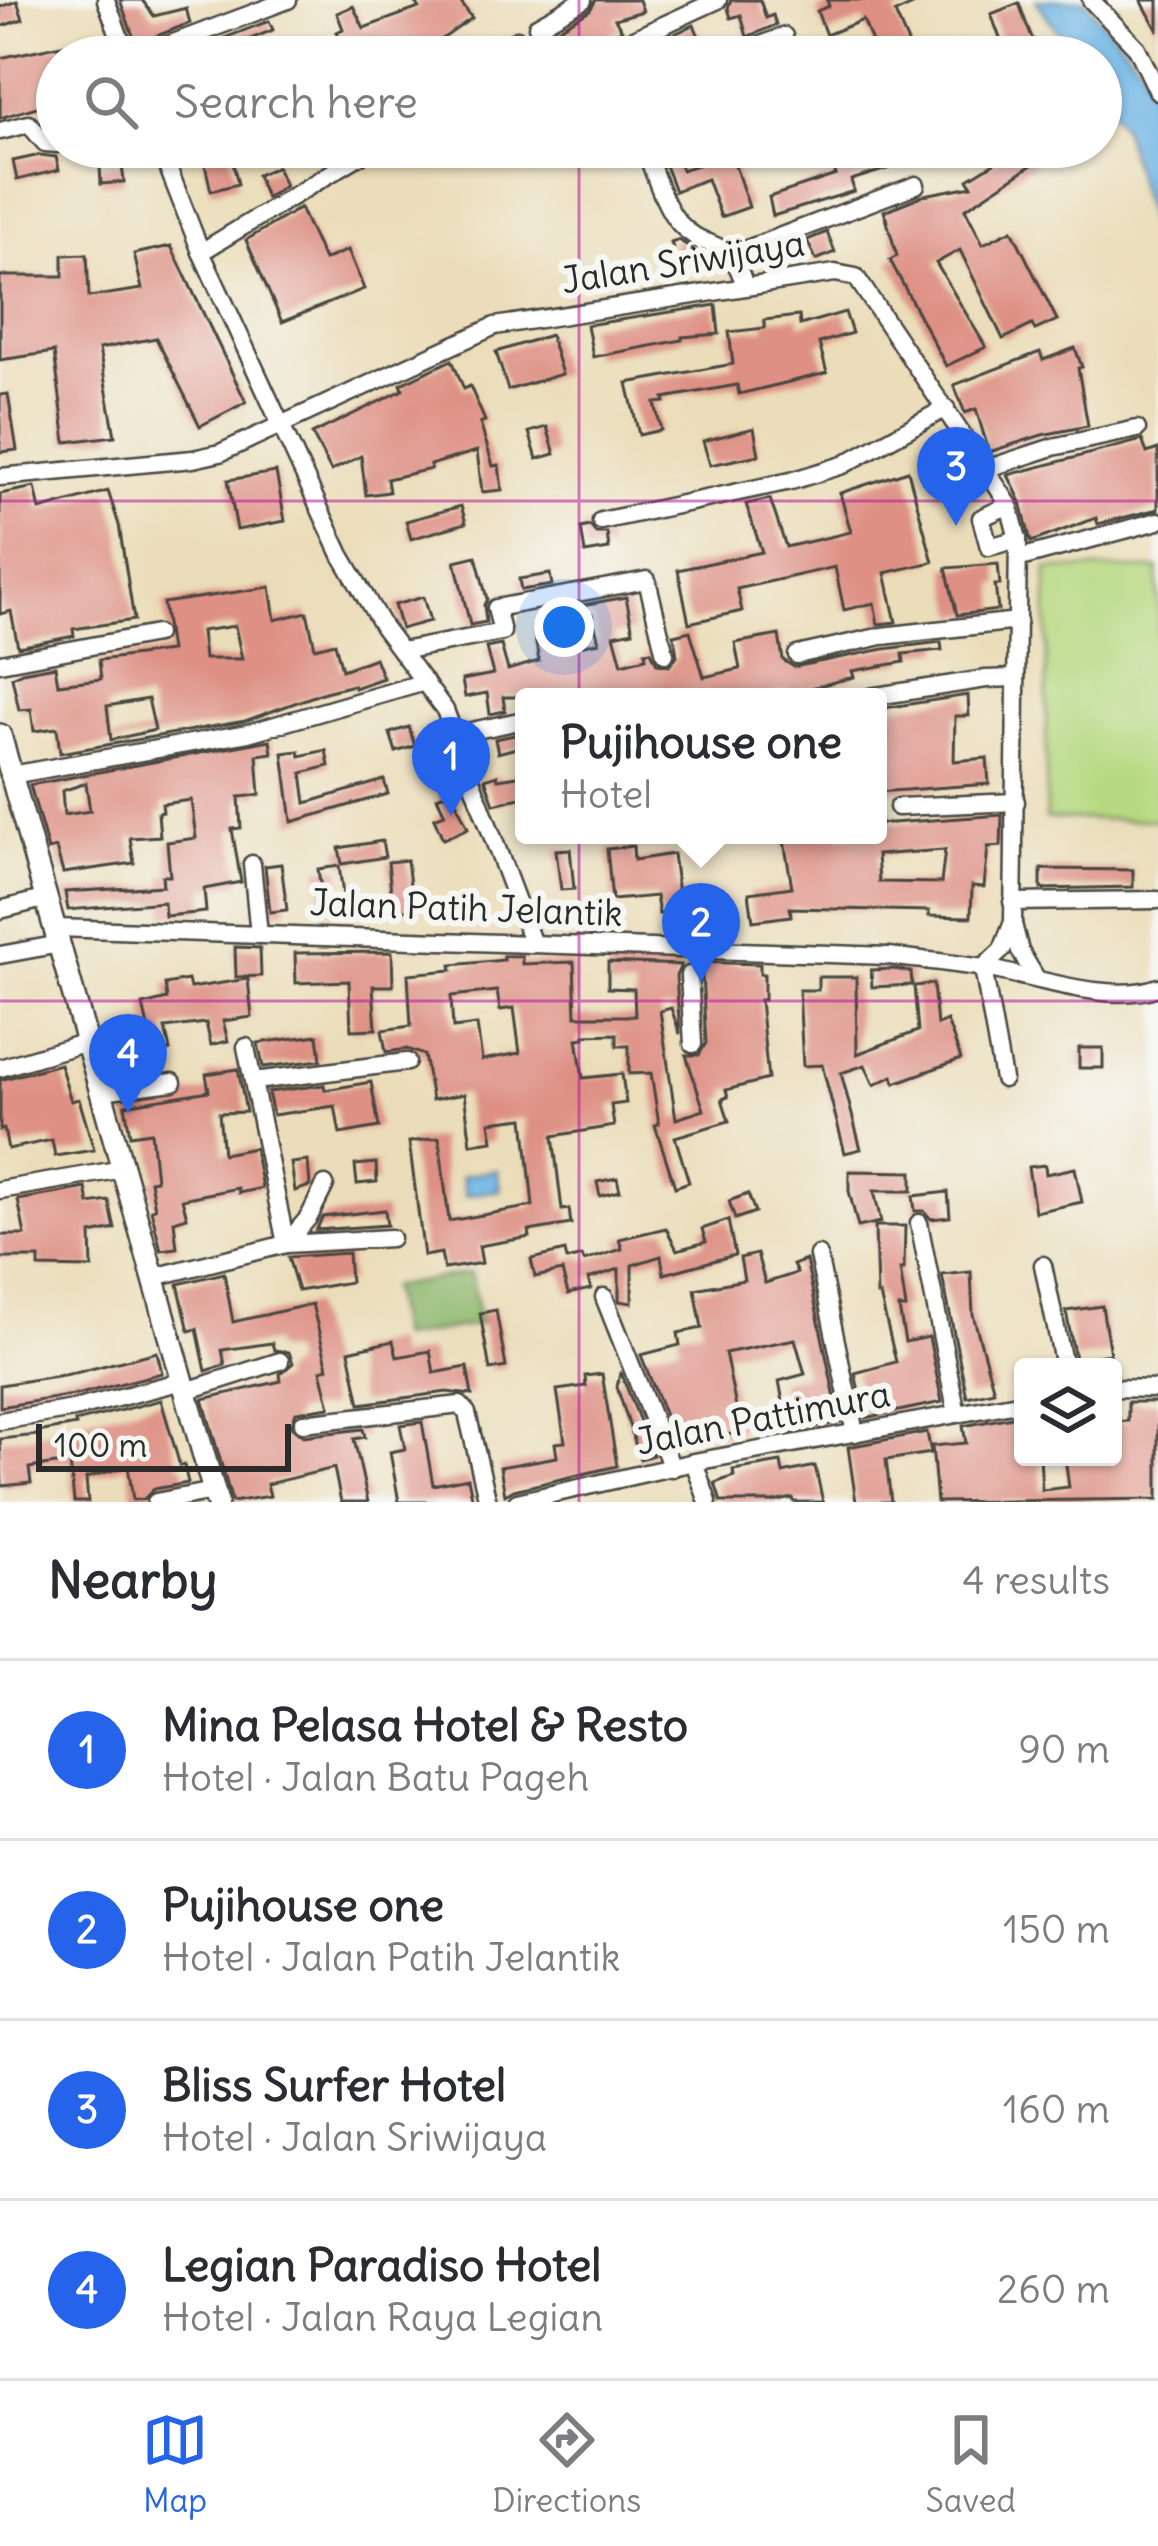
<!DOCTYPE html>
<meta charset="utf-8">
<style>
body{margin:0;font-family:Delius,sans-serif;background:#f2f2f3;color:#2b2b33}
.controls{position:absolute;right:36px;bottom:36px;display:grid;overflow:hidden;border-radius:12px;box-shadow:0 3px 9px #0004}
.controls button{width:108px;height:108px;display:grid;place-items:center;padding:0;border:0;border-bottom:3px solid #e1e1e2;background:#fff;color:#2b2b33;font:60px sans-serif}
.scale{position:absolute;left:36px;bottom:30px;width:255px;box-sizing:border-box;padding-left:12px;border:6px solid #2b2b2b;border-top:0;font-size:33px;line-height:42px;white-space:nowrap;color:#2b2b2b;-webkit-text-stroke:9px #f6f6f2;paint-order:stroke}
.you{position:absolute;left:564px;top:627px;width:42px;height:42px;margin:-30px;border:9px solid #fff;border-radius:50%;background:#1a73e8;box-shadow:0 0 0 18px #1a73e833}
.badge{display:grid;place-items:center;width:78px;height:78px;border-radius:50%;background:#2563eb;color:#fff;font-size:39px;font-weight:700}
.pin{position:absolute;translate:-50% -99px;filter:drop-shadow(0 3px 6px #0008)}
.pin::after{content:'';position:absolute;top:63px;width:42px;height:36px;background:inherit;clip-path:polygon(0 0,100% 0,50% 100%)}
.popup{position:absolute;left:515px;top:688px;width:372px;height:156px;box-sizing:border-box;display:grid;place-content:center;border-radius:12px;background:#fff;filter:drop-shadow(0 3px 9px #0005);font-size:39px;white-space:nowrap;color:#7c7c81}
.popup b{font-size:45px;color:#2b2b33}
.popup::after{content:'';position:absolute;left:50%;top:100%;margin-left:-24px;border:24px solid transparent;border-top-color:#fff}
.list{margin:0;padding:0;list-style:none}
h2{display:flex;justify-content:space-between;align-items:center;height:156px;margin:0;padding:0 48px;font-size:51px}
h2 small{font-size:39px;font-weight:400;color:#7c7c81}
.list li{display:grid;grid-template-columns:78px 1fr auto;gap:36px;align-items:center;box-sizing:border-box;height:180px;padding:0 48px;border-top:3px solid #e1e1e2}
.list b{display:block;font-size:45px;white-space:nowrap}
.list p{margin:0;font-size:39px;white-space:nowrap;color:#7c7c81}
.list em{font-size:39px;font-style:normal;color:#7c7c81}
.icon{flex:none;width:66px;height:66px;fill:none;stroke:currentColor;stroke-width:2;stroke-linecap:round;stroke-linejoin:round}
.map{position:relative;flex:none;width:1158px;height:1502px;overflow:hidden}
.search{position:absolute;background:#fff;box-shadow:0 3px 9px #0004;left:36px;right:36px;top:36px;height:132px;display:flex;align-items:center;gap:30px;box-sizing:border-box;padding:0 42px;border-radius:66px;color:#7c7c81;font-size:45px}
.sheet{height:876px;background:#fff}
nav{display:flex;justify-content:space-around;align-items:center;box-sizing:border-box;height:168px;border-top:3px solid #e1e1e2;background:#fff;font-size:33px;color:#7c7c81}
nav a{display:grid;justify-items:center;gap:6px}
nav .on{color:#2563eb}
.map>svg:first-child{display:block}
.green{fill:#b7d981;stroke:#718256;stroke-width:3}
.forest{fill:#91b96f;stroke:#5e724d;stroke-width:3}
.water{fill:#6eb5e5;stroke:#4c7088;stroke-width:3}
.building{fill:#de9084;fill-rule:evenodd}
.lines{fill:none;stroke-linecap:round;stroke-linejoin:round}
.minor-casing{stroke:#484640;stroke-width:21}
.major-casing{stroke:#484640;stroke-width:26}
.minor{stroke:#fff;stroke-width:16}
.major{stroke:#fff;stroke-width:21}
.grid{fill:none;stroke:#b5179e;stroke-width:3;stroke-opacity:0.55}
.labels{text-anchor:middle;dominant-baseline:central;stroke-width:12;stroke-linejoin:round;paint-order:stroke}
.street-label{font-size:36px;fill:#2b2b2b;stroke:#f6f6f2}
</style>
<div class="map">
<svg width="1158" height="1502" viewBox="0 0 1158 1502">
<rect width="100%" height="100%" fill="#f6f6f2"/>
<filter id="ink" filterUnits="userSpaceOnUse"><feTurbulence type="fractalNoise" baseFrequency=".00833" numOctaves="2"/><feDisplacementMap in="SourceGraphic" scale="24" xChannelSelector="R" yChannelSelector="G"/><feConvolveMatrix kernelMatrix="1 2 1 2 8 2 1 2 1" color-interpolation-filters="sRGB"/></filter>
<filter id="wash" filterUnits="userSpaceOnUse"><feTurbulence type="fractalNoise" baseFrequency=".004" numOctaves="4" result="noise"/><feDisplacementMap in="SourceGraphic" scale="48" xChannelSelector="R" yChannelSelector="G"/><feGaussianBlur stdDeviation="2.7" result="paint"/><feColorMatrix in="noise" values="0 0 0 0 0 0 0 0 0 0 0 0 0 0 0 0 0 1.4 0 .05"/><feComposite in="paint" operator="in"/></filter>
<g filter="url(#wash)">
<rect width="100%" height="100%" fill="#ebddb9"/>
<path class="green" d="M1047,569H1158V820L1046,819Z"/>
<path class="forest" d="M471,1273L480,1324L399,1338L390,1287Z"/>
<g class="water">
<path d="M1036,0H1084L1141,66L1158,109V256L1123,129L1101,93V57H1076Z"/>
<path d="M497,1170L500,1190L465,1195L462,1176Z"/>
</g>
<g id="blocks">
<g class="building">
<path d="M120,0H142L154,16L186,8L190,23L136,44Z"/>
<path d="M414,0H459L472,18L428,49L435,57H406L394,42L359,57H348L337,32L343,29L337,13L353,6L364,28L419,8Z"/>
<path d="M596,0H639L643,11L615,19L622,30L587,44L580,52L558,29L590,10Z"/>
<path d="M731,0H760L766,18L773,15L776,25L747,37L741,15L731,18L728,8Z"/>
<path d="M827,0H924L895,13L914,57H878L863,20L826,35L817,11L829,6Z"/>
<path d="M1141,0H1158V31Z"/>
<path d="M17,1L23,19L0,27V7Z"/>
<path d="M1019,3L1026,23L1040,57H1007L991,14Z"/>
<path d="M269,21L273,30L223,50L219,40Z"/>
<path d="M694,25L708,57H659L653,44Z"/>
<path d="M99,37L103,57H57V101L0,118V58Z"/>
<path d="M201,147H229L238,184L211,191Z"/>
<path d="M658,147H673L682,170L731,154L749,207L721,217L707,179L675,191Z"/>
<path d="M857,147L926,149L888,163L890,168L851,180L854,191L773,216L769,197L836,175L833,164L860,156Z"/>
<path d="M1006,147H1059L965,209L983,244L1012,230L1057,320L1035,330L1032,325L1003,339L960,250L936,263L986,347L946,366L890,260L897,256L884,211L924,195L972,186L968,179L999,160L995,154Z"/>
<path d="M40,155L56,157L59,170L17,180L13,161Z"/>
<path d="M122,165L124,182L101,184L100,166Z"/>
<path d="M277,167L285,186L266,198L257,175Z"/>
<path d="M300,208L324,260L348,250L364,289L282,322L246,240Z"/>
<path d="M827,232L835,252L816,260L807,240Z"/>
<path d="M679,240L692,249L696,262L680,267L671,243Z"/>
<path d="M171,246L246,402L200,426L156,338L99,349L115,436L66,442L54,352L0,360V276H63V255L87,254L89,297L142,289L134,254Z"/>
<path d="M716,305L719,334L682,337V340L593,357L587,325Z"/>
<path d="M845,312L852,333L819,343L827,373L739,394L737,385L664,398L665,402L655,403L661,430L639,435L627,383L733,364L729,332L765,328L764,320L799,316L800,325Z"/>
<path d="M550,335L562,374L508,390L496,352Z"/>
<path d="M1075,348L1082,367L1078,368L1088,426L1042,435L989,452L976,409L965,413L954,385L1040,352L1043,360Z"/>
<path d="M452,360L464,389L470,386L485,421L480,423L493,466L499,465L502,490L482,492L477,451L430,465L431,469L387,479L389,492L366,495L361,456L331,471L312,434L403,390L401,384Z"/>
<path d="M8,394L17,450L0,452V395Z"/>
<path d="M547,427L555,454L537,459L529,432Z"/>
<path d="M754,428L759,455L710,465L703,441Z"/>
<path d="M1142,440L1147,453L1158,449V509L1098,524L1096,518L1031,542L1021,502L1008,475Z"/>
<path d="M908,471L933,562L885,573L896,622L878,624L874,603L844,610L835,567L737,589L742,611L689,623L678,570L762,552L746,504L770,499L786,547L851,532L840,493Z"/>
<path d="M276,472L285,521L237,530L228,480Z"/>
<path d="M35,487L40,510L108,491L119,525L134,620L73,629L74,636L18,647L11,611L0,614V494Z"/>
<path d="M461,506L466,523L411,539L406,521Z"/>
<path d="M590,526L596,533H607L609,549L585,553L581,528Z"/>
<path d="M476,556L487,599L484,605L486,622L470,625L455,561Z"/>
<path d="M998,564L1000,585H995L998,610L957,615L946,568Z"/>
<path d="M550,574L552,585L521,590L519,579Z"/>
<path d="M270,587L275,620L307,612L315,648L335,643L342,670L375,658L383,678L354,688L353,685L325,692L245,721L60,753L57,728L34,731L31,709L19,710L12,677L22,672L55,666L58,684L101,679L99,660L170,651L163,603ZM235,626L242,659H204L201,631ZM148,699L155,730L111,740L107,706Z"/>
<path d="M423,597L430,621L401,629L394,605Z"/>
<path d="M626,597L633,631L614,635L622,664L646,658L645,652L651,651L657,664L669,666L677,656L674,635L690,631L704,677L740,669L735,643L779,635L783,660L794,667L884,649L941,642L942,650L903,654L904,662L852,671L854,677L788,694L787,690L759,697H622L620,690L575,697H503L505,711L490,714L487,693L465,697L462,680L493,674L486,648L501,645L508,670L539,661L533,627L553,623L559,650L599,642L592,614L564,620L561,609Z"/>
<path d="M968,695L969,716H955L954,761L987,758L989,784L878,792V709Z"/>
<path d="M409,727L415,746L396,752L390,733Z"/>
<path d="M524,733V746L498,753L495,739Z"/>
<path d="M270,740L272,753L257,755L260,795L239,797L241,828L232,829L241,882L204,889L206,912L165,916L164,902L68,910L65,892L163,886L162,876H170L167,842L196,838L191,800L162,804L163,812L158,813L160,836L130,838L134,863L63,873L56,848L48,850L30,785ZM86,783L90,811L64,815L62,791Z"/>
<path d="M326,750L329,766L302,773L306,803L384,780L388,794L292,822L283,753L299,751L300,756Z"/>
<path d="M497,775L498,779L524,775V797L494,804L485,779Z"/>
<path d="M451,791L468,828L443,839L434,818L445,814L437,797Z"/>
<path d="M1002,815L1001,846L988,847L984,887L972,886L971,917L929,916V911L790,908L791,916L753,921L749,893L792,887L783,835H878V824ZM945,850L941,883L879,882L877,855Z"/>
<path d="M382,841L385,857L342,864L339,848Z"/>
<path d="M633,846L634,860L673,854L678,894L690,892L692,909L659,914L656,896L612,900L607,849Z"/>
<path d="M570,849L574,889L561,890L556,850Z"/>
<path d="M407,860L413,909L393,911L388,862Z"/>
<path d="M281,864L287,910L270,912L265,866Z"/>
<path d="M339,866L345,909L324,911L318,869Z"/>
<path d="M1041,869L1133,870V887L1041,889Z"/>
<path d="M235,947L260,948L261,976L236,977Z"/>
<path d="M392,952L393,986H373L376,1029L351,1030L349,981L296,983L295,953Z"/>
<path d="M503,956H522V964L574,962L576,1016H635L634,989L608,988V962L681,965L676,976L680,1034L671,1008L660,1011L676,1119L704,1110L686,1055H699L706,1043L702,974L692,962L760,964V974H764V1000H760L768,1079L726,1090L728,1097L722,1099L729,1121L675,1137L689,1182L675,1187L655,1125L659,1124L651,1073L629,1074V1046H617V1034L585,1035V1038L577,1039L583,1078L622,1074L626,1103L611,1105L614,1126L553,1136L562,1210L569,1209L571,1224L529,1231L530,1237L479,1246L482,1263L444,1269L441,1253L424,1256L409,1142L439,1138L449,1221L533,1206L524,1118L490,1122L493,1141L471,1144L464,1094L432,1100L424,1055L407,1049L386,1052L382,1030L411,1026L408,974L452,970L451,965L504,960ZM497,991L500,1010L514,1008L520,1053L482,1060L477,1025L453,1028L451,996Z"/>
<path d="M894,969L911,972L912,985L872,987L871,970Z"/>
<path d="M818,977H856L857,1054L918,1031L914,986L933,984L937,1025L947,1021L961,1059L895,1083L893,1076L874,1085L865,1065L841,1073L861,1149L845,1153L822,1065L803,1066L799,990H818Z"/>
<path d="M248,979L252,1017L223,1021L228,1041L211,1045L206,1023L165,1028L170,1050L112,1063L108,1044L150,1035L143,1005L167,999L165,984L188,980L190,988Z"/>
<path d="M318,1035L321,1060L263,1067L258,1043Z"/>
<rect x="1079" y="1048" width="24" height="20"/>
<path d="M60,1064L71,1101L79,1099L94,1150L55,1156L52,1140L8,1149L4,1129L0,1130V1080Z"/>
<path d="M238,1069L246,1112L219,1113L223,1154L254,1148L262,1188L239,1193L238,1188L182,1199L187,1217L174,1221L177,1248L161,1250L151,1209L155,1208L150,1181L156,1180L151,1132L130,1135L125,1105L209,1091L206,1074Z"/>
<path d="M371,1082L379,1127L340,1134L335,1106L273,1115L268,1092L324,1085L325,1090Z"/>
<path d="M308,1161L310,1186L295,1191L291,1163Z"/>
<path d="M376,1163L377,1182L357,1184L355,1165Z"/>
<path d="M1045,1165L1046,1174L1075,1168L1082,1202L1035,1212L1028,1167Z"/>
<path d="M849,1171L912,1172V1191H874L881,1222L858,1227L849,1191Z"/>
<path d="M617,1178L620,1191L600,1196L597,1182Z"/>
<path d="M86,1188L89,1204L109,1201L115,1229L91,1234L92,1268L39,1267V1258H0V1235H25L18,1200Z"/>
<path d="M948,1192L950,1217L931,1219L924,1211H915L913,1196Z"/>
<path d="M748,1194L755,1212L735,1219L729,1201Z"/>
<path d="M385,1210L387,1225L316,1230L323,1217Z"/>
<path d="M728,1220L735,1255L664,1274L661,1256L632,1265V1303L619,1301V1269L588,1279L591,1289L568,1294L562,1271L535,1277L531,1259L565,1251L567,1260L582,1256L584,1261L622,1249L619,1239L666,1228L677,1250L706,1242L702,1229Z"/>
<path d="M875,1226H905L904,1269H900L906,1308H899L905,1342L929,1337L942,1402L865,1418L855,1373L896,1362L880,1295H877Z"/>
<path d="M348,1253L350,1282L298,1291L288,1257Z"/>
<path d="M757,1254L765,1283L797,1273L793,1265L806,1260L840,1422L789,1432L779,1381L805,1374L795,1339L725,1353L741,1432L709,1439L708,1432L675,1441L641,1355L680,1345L678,1333L702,1328L695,1289L744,1280L740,1258Z"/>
<path d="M971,1272L973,1315L994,1391L967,1397L942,1275Z"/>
<path d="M224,1273L233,1322L312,1304L328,1368L321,1370L330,1407L296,1412L291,1426L303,1436L363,1429L365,1437L354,1439L368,1502H341L334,1468L267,1484L270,1496L232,1502L203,1399L281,1381L280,1374L293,1363L289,1352L274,1350L272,1343L222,1350L225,1365L206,1371L197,1329L189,1331L178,1284Z"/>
<path d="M1102,1306L1110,1354L1075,1359L1066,1311Z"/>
<path d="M496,1310L506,1367L490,1370L480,1313Z"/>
<path d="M393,1341L397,1357L430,1351L434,1373L467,1367L472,1395L447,1392L360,1404L349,1351Z"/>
<path d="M157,1352L162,1373L80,1394L0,1407V1385L75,1373Z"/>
<path d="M620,1373H621L653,1455L640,1459L617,1387Z"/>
<path d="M602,1374L617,1466L514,1490L505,1495L500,1467L557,1457L555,1443L565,1442L557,1390L586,1386L585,1376Z"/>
<path d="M161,1400L180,1466L184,1465L188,1483L154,1489L144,1499L133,1500L128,1466L86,1478L88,1502H74L70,1462L29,1468L31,1483L2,1486L0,1439L38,1435V1432L76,1425L75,1422Z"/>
<path d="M1128,1402H1158V1499L937,1502L932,1446L966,1443L963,1426L1023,1415V1457H1040L1042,1490L1069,1487L1065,1457H1113V1422L1128,1421Z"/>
<path d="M422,1422L433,1485L468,1478L473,1502H399L390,1452L405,1449L400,1425Z"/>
<path d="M927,1432L931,1453L886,1460L891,1502H856L848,1447Z"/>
<path d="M781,1462L783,1473L815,1466L823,1502H794L793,1498L773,1502H721L715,1483L734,1476L733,1470Z"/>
</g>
</g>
</g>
<g filter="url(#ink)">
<use href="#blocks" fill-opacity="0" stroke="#484640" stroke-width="3"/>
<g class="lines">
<g class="minor-casing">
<g id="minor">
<path d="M106,0L127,57"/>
<path d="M1091,0L1137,48L1158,92"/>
<path d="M136,57L288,0"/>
<path d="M494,57L517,39"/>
<path d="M569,57L537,26L583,0"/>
<path d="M594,57L718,0"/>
<path d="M730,57L784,36"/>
<path d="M0,131L29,124L45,143L57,144"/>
<path d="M160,147L201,252L341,555L383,627L445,710L533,944"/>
<path d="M644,147C654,170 663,206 680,224C708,254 730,233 745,287"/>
<path d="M201,252L374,147"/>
<path d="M731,255L916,185"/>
<path d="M986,469L1053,447L1137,429"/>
<path d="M0,477L193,459L220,453L495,326L835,273L856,277L1000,491L1009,505L1018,539L1013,922L1002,950L983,968"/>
<path d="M1009,505L981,518L989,547L1018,539"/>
<path d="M601,521L791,481L843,465L946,408"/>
<path d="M1020,558L1158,521"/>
<path d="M401,651L502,632L496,608L647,580L665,654"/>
<path d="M797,655L882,636L1018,621"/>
<path d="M0,663L156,634"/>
<path d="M870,697L986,679L1016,678"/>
<path d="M452,735L524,720"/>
<path d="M11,775L248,733L425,682"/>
<path d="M898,807L1016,802"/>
<path d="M252,864L259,935"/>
<path d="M1012,902L1158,900"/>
<path d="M0,910L47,898"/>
<path d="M1013,924L1020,951L1036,978"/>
<path d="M56,928L889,956C920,960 952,963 983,968C1034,976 1109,1005 1158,987"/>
<path d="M0,955L60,944"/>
<path d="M983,968L1003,1079"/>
<path d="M689,975L693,1044"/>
<path d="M246,1047L286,1244"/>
<path d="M0,1068L87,1042"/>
<path d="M254,1081L407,1062"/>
<path d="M101,1091L173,1082"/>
<path d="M0,1190L123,1169"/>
<path d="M919,1223L957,1414"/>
<path d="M286,1244L309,1217L325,1185"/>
<path d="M818,1255L855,1433"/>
<path d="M1043,1265L1064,1367"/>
<path d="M154,1277L286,1244L391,1238"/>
<path d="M604,1297L672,1468"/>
<path d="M1113,1388L1158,1389"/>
<path d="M186,1391L280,1361"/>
<path d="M0,1421L74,1409L183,1381"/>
<path d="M303,1423L460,1405L467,1413L488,1502"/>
<path d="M694,1462L708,1502"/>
<path d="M156,1502L214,1491"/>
<path d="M517,1502L694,1462L1023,1402"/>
</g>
</g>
<g class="major-casing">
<path id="major" d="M0,735L217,1502"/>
</g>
<use href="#minor" class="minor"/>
<use href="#major" class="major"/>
</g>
</g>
<path class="grid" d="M579,0V57M579,147V1502M0,501H1158M0,1001H1158"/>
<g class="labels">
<g class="street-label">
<text transform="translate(683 262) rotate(-9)">Jalan Sriwijaya</text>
<text transform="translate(466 908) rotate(2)">Jalan Patih Jelantik</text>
<text transform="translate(763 1418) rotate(-11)">Jalan Pattimura</text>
</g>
</g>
</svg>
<div class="controls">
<button><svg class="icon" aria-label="layers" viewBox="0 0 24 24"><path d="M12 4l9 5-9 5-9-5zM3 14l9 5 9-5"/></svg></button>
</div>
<div class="scale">100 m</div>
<div class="you"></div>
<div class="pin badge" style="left:451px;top:816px">1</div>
<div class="pin badge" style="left:701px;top:982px">2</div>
<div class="popup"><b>Pujihouse one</b>Hotel</div>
<div class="pin badge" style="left:956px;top:526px">3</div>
<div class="pin badge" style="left:128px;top:1113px">4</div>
<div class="search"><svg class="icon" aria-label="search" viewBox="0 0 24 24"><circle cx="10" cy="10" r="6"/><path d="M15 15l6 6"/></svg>Search here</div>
</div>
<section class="sheet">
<h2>Nearby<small>4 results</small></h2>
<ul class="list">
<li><span class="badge">1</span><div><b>Mina Pelasa Hotel &amp; Resto</b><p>Hotel · Jalan Batu Pageh</p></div><em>90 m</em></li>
<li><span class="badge">2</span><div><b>Pujihouse one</b><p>Hotel · Jalan Patih Jelantik</p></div><em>150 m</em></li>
<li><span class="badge">3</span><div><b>Bliss Surfer Hotel</b><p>Hotel · Jalan Sriwijaya</p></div><em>160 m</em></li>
<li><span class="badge">4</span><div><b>Legian Paradiso Hotel</b><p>Hotel · Jalan Raya Legian</p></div><em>260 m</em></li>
</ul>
</section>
<nav>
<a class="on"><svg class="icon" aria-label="map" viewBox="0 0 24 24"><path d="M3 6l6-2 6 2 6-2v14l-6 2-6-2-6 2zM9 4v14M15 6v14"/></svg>Map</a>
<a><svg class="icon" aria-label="directions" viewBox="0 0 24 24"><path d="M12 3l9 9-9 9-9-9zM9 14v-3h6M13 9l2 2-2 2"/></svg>Directions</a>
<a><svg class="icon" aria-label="saved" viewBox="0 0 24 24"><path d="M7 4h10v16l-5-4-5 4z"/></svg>Saved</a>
</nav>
